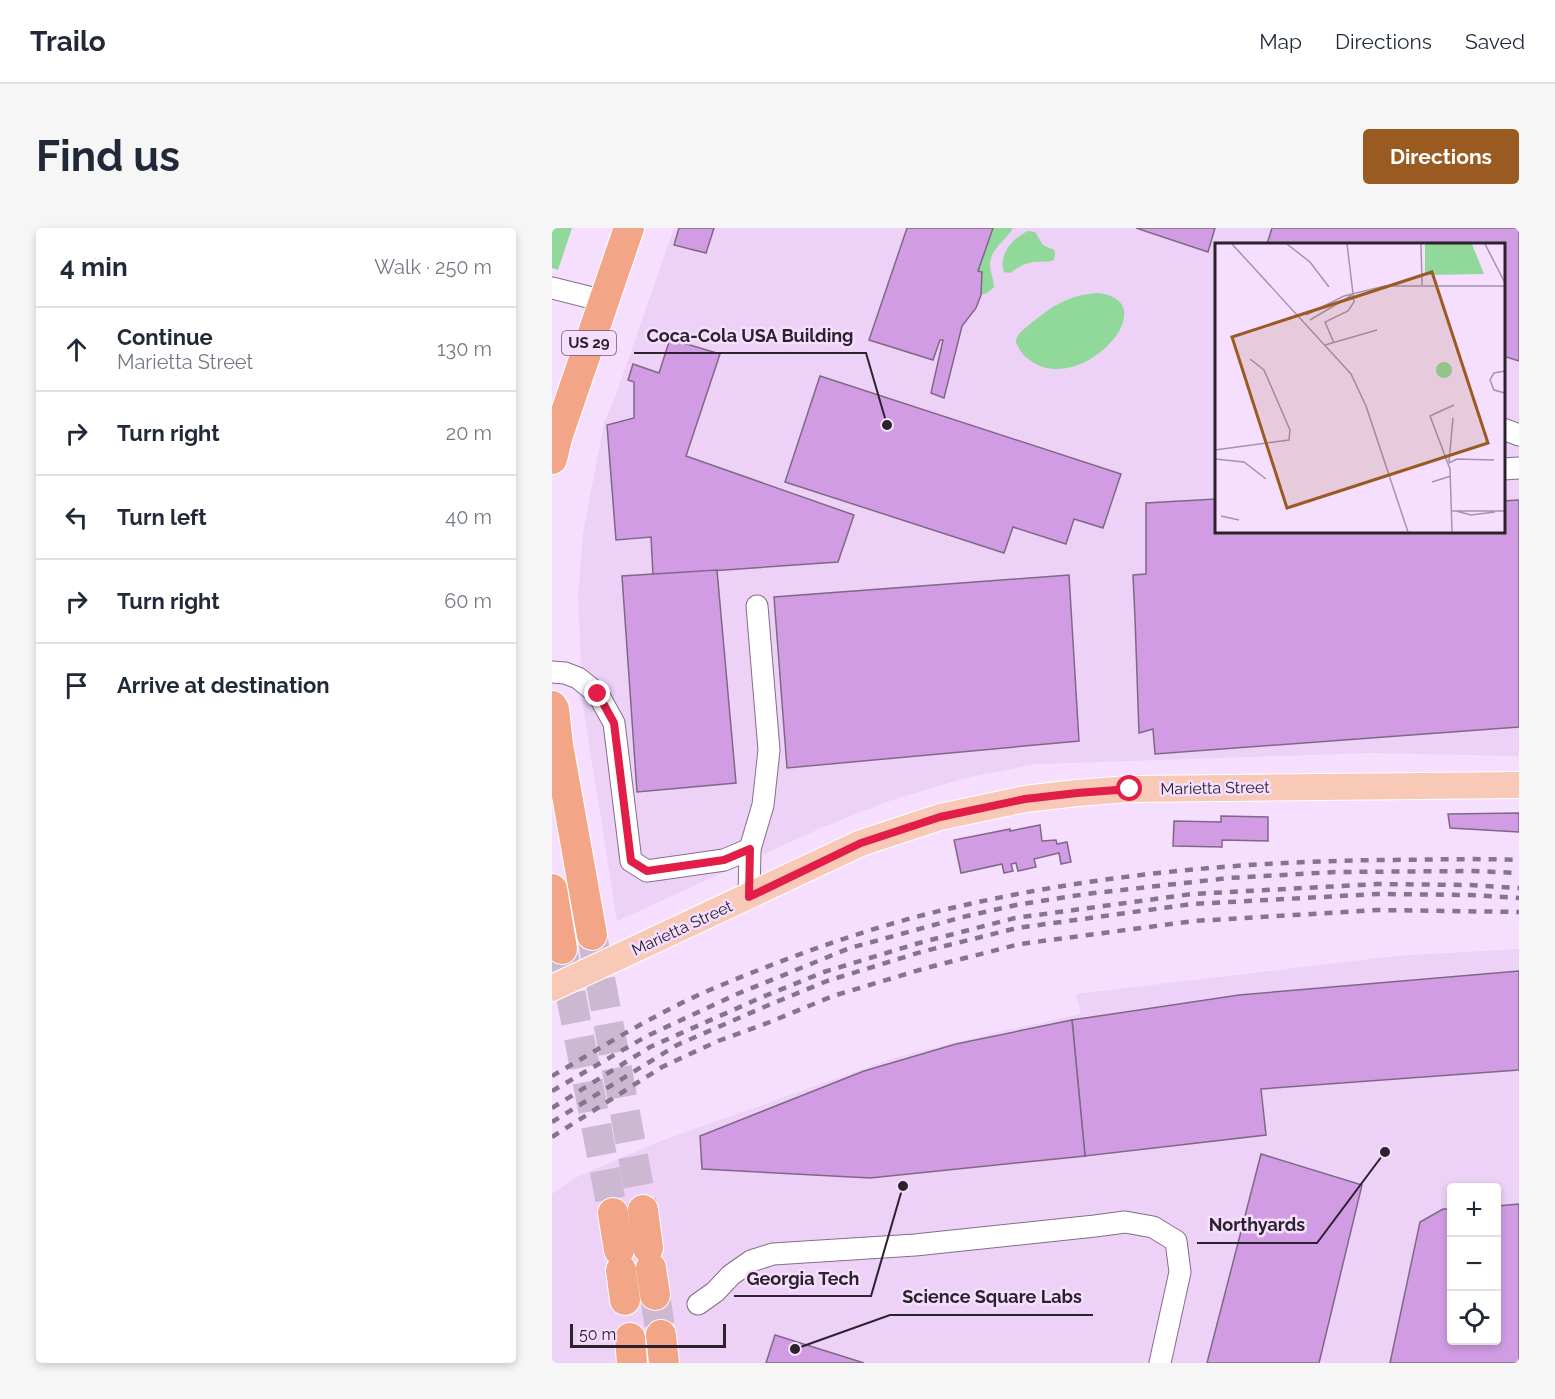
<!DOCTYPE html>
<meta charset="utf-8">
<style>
body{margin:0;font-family:Raleway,sans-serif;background:#f6f6f7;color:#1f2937}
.controls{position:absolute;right:18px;bottom:18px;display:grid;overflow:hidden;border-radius:6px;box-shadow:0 3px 9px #0003}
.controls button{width:54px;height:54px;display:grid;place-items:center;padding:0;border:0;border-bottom:2px solid #e0e1e3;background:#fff;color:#1f2937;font:30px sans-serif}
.scale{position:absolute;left:18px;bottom:15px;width:156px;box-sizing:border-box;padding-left:6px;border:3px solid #2b222e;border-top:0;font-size:16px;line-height:21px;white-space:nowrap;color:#2b222e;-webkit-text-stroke:4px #f5defe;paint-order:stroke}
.stop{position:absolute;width:18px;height:18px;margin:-14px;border:4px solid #e11d48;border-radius:50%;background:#fff}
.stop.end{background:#e11d48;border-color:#fff;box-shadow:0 2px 6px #0008}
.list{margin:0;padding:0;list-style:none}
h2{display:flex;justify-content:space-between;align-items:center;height:78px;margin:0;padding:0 24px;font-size:26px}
h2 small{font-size:20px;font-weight:400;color:#747a83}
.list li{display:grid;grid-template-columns:39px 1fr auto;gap:18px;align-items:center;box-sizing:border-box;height:84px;padding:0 24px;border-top:2px solid #e0e1e3}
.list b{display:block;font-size:22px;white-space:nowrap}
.list p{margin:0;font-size:20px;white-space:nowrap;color:#747a83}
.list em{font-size:20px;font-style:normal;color:#747a83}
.icon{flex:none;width:33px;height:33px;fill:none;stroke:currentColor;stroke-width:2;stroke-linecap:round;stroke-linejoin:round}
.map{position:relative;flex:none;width:967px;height:1135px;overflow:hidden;border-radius:6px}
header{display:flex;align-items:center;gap:36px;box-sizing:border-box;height:84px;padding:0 30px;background:#fff;border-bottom:2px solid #e0e1e3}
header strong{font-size:28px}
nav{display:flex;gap:33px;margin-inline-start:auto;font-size:21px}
.intro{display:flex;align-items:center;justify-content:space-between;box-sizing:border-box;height:144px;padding:0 36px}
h1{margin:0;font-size:42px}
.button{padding:15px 27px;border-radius:6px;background:#9a5b23;color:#fff;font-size:21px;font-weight:700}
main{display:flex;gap:36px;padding:0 36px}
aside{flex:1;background:#fff;border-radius:6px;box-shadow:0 3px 9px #0003}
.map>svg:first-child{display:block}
.built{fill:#edd1f7;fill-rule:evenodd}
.green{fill:#90d99a}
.building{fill:#d19ce4;stroke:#7e6985;stroke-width:1.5}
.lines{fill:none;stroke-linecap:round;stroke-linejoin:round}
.highway-tunnel{stroke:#cdb8d4;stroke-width:30;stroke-dasharray:30 15;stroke-linecap:butt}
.minor-casing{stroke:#836e8b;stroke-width:23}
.major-casing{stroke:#fff;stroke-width:28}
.highway-casing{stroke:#fff;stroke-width:32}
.minor{stroke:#fff;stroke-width:21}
.major{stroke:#f8c9b7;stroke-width:26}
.highway{stroke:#f3a587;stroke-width:30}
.rail{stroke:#84758a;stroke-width:4.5;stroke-dasharray:8 8;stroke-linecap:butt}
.route{stroke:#e11d48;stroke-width:8}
.labels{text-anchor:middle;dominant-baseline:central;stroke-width:5;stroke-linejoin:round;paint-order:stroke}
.shield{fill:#f5defe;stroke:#685a6c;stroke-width:1.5}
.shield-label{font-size:15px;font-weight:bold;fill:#2b222e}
.street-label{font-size:16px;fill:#2b222e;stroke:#f5defe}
.inset-road{fill:none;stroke:#a493ab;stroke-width:1.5}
.view{fill:#9a5b23;fill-opacity:0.15;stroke:#9a5b23;stroke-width:3}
.inset-edge{fill:none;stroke:#2b222e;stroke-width:3}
.leader{fill:none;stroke:#2b222e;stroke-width:2}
.callout-dot{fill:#2b222e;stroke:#f5defe;stroke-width:2}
.callout-label{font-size:18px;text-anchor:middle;font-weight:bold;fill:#2b222e;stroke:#f5defe;stroke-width:5;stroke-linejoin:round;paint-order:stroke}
</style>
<header>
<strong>Trailo</strong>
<nav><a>Map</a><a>Directions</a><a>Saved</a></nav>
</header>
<div class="intro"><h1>Find us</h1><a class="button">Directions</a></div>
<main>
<aside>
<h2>4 min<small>Walk · 250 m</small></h2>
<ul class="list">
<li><svg class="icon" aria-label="ahead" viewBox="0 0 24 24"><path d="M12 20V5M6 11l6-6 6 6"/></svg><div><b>Continue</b><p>Marietta Street</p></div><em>130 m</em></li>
<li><svg class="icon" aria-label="right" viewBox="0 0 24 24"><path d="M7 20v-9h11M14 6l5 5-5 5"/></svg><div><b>Turn right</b></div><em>20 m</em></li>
<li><svg class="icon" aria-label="left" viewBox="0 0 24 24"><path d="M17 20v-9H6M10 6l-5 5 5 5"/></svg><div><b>Turn left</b></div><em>40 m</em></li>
<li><svg class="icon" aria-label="right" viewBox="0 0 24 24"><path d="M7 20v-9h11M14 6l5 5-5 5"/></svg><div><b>Turn right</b></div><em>60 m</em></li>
<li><svg class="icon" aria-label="arrive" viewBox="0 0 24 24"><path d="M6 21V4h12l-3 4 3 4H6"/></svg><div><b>Arrive at destination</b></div></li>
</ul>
</aside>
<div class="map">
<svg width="967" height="1135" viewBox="0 0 967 1135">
<rect width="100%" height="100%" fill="#f5defe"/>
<g class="built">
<path d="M122,0H967V528L818,525L485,536L413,550L337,573L269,600L65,693L31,477L26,370L31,306L52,195L66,161ZM664,16H951V303H664Z"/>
<path d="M967,721V1135H0V966L25,949L106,914L345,829L442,805L529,786L524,766L844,728ZM900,960H945V1112H900Z"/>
</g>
<g class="green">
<path d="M0,0H20L6,42L0,40Z"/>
<path d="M441,0H461C453,14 437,21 438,39C439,46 442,52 442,59L435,65L429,67L430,44L426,43Z"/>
<path d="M476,3L483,4L491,17L502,22L503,26L502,32C495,35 489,33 481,34C472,35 465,40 458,45L452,44C446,26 461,10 476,3Z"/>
<path d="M546,65C616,73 530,169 479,133C472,129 468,122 464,115C464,106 470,103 477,97C500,78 516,67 546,65Z"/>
</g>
<g class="building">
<path d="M127,0H162L154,25L122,17Z"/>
<path d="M355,0H441L426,43L430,44L429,67L424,80L410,98L392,170L379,165L391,112H388L381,132L317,112Z"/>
<path d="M584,0H663L656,24Z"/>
<path d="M720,0H967V133L951,128V16H715Z"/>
<path d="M118,111L168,126L134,228L302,287L286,334L101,347L99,309L64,312L55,197L82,190V154L76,152L81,136L107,145Z"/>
<path d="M268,148L569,246L551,300L522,291L514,316L461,299L452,325L233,254Z"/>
<path d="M664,271V303H951V273L967,272V499L603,526L601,501L587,505L583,390L581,347L594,346V275Z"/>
<path d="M165,342L184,555L85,564L70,348Z"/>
<path d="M517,347L527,513L235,540L222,369Z"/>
<path d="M967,585V604L898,600L896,586Z"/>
<path d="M669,588L716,589V613L670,612V619L621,618L622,593L669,594Z"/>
<path d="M488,597L490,613L504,612L505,616L515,614L519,634L509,636L507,625L482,631L484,639L466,643L464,635L459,636L461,643L452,645L450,636L409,645L402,612L458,601V603Z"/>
<path d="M967,743V842L709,861L714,907L533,928L520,792L687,767Z"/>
<path d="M520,792L533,928L318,950L150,941L148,908L312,843L404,816Z"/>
<path d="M709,926L810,957L767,1135H655Z"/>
<path d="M967,976V1135H838L868,994L891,981H900V1112H945V978Z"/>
<path d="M223,1107L312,1135H214Z"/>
</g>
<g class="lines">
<g class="highway-tunnel">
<path d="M40,707L91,982"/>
<path d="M10,721L61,985"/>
<path d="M103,1067L109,1107"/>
</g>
<g class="minor-casing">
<g id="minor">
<path d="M0,60L52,73"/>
<path d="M951,201L967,207"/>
<path d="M951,241L967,240"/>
<path d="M0,444L13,445L26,450L46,466L62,495L79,633L95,643L172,632L198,621"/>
<path d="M197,669L198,621L211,577L217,522L205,378"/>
<path d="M146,1076L163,1064L179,1047L199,1033L221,1026L363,1017L543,998L573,994L601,999L624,1013L628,1044L608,1135"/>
</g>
</g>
<g class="major-casing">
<path id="major" d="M0,760L309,615L388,589L473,571L525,565L577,561L967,557"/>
</g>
<g class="highway-casing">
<g id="highway">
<path d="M0,231L5,210L77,0"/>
<path d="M0,478L2,481L6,517L40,707"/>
<path d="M0,661L10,721"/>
<path d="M91,982L96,1020"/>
<path d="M61,985L67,1022"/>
<path d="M99,1040L103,1067"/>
<path d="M69,1042L73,1072"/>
<path d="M109,1107L112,1135"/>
<path d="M78,1110L80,1135"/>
</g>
</g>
<use href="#minor" class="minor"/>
<use href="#major" class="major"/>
<use href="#highway" class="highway"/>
<g class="rail">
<path d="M0,848C52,818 104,785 160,761C239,728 320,698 404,679C542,647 684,634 825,632C873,632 920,630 967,632"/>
<path d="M0,863L95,808L185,766L298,720L411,689L464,677L534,666L677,650L783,644L922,643L967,645"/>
<path d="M0,880L98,819L208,770L272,744L367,715L463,690L640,666L826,656L919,657L967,660"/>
<path d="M0,894L125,817L212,779L275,753L369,724L465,700L640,676L826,666L919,667L967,670"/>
<path d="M0,909L110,839L166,813L218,794L281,768L374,740L468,716L642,693L826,682L967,684"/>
</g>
</g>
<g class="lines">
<path class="route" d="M46,466L62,495L79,633L95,643L172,632L198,621L197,669L309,615L388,589L473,571L525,565L578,561"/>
</g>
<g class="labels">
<rect class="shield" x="10" y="103" width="54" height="24" rx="4.5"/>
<g class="shield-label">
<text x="37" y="115">US 29</text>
</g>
<g class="street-label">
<text transform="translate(663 560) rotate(-1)">Marietta Street</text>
<text transform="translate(130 700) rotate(-25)">Marietta Street</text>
</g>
</g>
<g transform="translate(663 15)">
<rect width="290" height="290" fill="#f5defe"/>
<path d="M210,1H257L269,31L210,32ZM221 127a8 8 0 1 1 16 0a8 8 0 1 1-16 0Z" fill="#90d99a"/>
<path class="inset-road" d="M17,1L136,131L151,163L193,289M72,1L95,19L114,44M206,1L207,42M270,1L290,40M91,72L129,53L170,43H290M95,77L137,52M119,100L110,79L133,68L139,59L132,1M110,102L162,87M290,128L279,130L275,137L279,147L290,150M0,207L74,197L75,187L49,127L35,116M0,216L29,219L51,236M234,219L238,175M234,220L242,216L279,217M217,239L236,233M237,268H290M241,268L256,272L280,269M6,273L24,277M237,289L235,226L215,173L239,162"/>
<path class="view" d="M217,29L273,200L72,265L17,94Z"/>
<rect width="290" height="290" class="inset-edge"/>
</g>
<path class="leader" d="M335 197L314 125H82M833 924L765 1015H645M351 958L319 1068H182M243 1121L338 1087H541"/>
<g class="callout-dot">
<circle cx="335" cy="197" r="6"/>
<circle cx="833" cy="924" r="6"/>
<circle cx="351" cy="958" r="6"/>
<circle cx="243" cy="1121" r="6"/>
</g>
<g class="callout-label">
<text x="198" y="114">Coca-Cola USA Building</text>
<text x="705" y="1003">Northyards</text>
<text x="251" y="1057">Georgia Tech</text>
<text x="440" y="1075">Science Square Labs</text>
</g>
</svg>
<div class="controls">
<button>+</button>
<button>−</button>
<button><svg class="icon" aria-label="locate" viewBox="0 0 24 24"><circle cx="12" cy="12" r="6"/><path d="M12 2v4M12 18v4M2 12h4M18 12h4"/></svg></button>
</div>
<div class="scale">50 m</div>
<div class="stop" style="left:578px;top:561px"></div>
<div class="stop end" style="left:46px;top:466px"></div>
</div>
</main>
